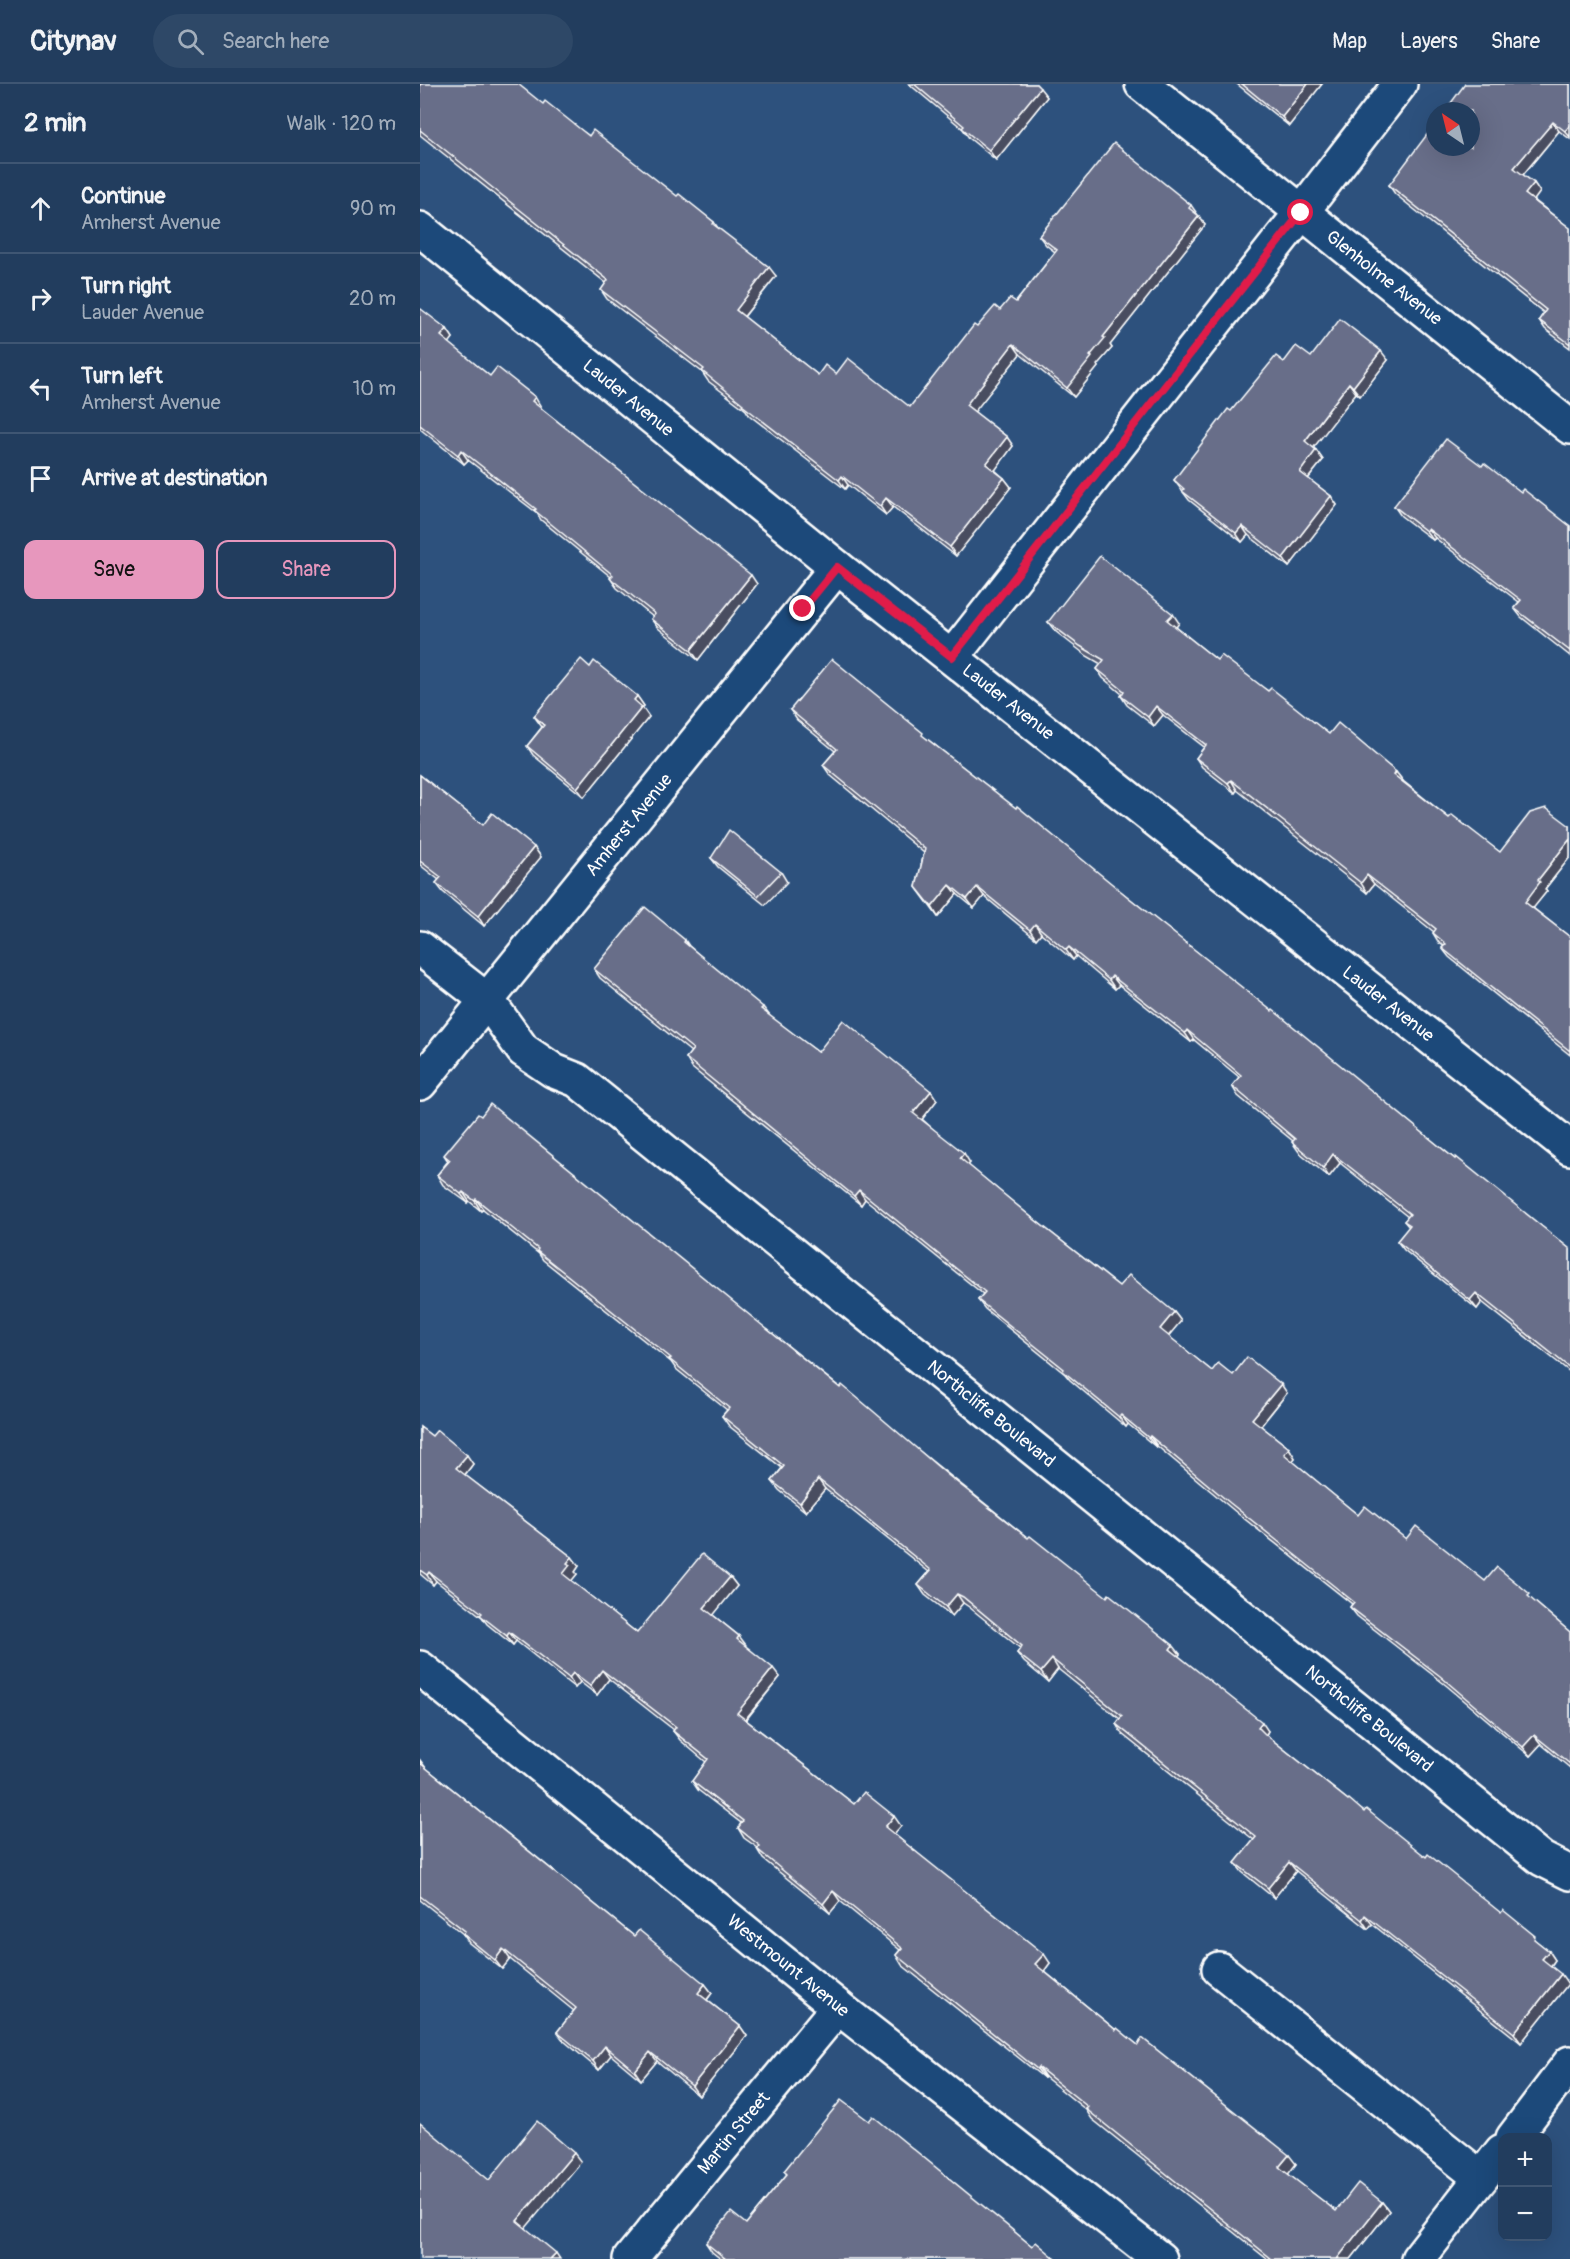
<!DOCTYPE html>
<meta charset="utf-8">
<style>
body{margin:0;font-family:Pangolin,sans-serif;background:#2e4867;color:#f1f3f6}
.controls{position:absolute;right:18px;bottom:18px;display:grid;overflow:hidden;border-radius:12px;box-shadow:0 6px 24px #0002}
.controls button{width:54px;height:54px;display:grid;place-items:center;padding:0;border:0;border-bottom:2px solid #3f5673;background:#223d5e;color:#f1f3f6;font:30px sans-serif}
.compass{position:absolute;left:1006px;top:18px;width:54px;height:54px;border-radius:50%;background:#223d5e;box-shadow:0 6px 24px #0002;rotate:325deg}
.stop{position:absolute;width:18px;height:18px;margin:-14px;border:4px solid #e11d48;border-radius:50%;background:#fff}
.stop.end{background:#e11d48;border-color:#fff;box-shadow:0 2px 6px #0008}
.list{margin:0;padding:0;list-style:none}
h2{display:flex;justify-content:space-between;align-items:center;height:78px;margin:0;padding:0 24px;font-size:26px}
h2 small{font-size:20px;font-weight:400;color:#a2aebc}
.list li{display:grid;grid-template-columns:39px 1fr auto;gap:18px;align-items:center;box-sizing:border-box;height:90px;padding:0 24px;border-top:2px solid #3f5673}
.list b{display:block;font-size:22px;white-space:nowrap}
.list p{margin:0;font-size:20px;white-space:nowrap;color:#a2aebc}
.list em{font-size:20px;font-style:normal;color:#a2aebc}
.actions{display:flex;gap:12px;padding:18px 24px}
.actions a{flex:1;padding:14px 0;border:2px solid #e797bd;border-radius:12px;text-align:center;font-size:21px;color:#e797bd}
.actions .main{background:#e797bd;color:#111}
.icon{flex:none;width:33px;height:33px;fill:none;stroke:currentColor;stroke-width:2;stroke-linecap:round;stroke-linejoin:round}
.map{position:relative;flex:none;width:1150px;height:2175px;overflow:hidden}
header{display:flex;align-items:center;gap:36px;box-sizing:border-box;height:84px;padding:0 30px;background:#223d5e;border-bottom:2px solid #3f5673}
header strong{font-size:28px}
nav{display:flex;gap:33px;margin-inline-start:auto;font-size:21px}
.search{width:420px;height:54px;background:#2e4867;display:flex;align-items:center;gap:15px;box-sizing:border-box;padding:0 21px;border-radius:33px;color:#a2aebc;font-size:22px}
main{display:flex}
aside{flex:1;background:#223d5e}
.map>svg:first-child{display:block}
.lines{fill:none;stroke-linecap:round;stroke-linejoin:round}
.minor-casing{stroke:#fff;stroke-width:38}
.minor{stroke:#1f4a7a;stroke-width:33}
.wall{fill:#595f76;stroke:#fff;stroke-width:1.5}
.shaded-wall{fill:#484d60;stroke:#fff;stroke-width:1.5}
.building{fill:#676e89;stroke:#fff;stroke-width:1.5}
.route{stroke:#e11d48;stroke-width:8}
.labels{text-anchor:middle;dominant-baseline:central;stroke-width:4.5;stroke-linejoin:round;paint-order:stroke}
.street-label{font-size:18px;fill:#fff;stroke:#1f4a7a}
</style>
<header>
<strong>Citynav</strong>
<div class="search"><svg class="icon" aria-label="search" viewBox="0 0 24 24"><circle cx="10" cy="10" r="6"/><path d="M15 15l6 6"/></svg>Search here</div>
<nav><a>Map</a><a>Layers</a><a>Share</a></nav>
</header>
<main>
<aside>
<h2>2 min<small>Walk · 120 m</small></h2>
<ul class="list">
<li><svg class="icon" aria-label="ahead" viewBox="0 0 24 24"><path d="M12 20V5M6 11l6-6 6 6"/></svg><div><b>Continue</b><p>Amherst Avenue</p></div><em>90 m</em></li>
<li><svg class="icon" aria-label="right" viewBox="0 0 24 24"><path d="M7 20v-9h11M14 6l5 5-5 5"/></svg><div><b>Turn right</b><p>Lauder Avenue</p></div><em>20 m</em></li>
<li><svg class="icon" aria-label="left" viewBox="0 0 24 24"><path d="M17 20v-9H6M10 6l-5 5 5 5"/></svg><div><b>Turn left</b><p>Amherst Avenue</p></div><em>10 m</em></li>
<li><svg class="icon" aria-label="arrive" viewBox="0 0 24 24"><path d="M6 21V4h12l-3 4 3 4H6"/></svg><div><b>Arrive at destination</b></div></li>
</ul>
<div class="actions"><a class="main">Save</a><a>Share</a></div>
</aside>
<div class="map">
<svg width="1150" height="2175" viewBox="0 0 1150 2175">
<rect width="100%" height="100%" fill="#2d517d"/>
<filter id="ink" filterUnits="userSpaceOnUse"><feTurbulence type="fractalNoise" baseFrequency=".0167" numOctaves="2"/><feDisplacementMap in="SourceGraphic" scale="12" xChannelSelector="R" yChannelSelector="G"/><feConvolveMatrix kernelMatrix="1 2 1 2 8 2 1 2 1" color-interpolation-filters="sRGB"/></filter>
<g filter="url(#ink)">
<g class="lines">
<g class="minor-casing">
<g id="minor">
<path d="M722,0L1150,343"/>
<path d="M0,145L417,483L1150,1064"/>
<path d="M532,573L881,129L980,0"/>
<path d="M0,864L68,917L103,966L134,987L157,996L1122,1775L1150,1789"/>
<path d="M0,999L417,483"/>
<path d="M0,1584L418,1923L740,2175"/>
<path d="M799,1885L1061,2094"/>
<path d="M1093,2054L1150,1979"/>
<path d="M210,2175L418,1923"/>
<path d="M998,2175L1082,2067"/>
</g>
</g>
<use href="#minor" class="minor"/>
</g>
<g class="wall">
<path d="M0,0L123,20L294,138L298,144L356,192L324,233L398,291L416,290L490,323L557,243L580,226L596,218L635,168L626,161L619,152L771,121L785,141L690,261L692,264L677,281L678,283L654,313L600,270L554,328L587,353L593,362L575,386L584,394L591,403L536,472L473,423L466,431L428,401L425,405L329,331L326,326L288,297L282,288L187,215L181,206L186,199L0,51Z"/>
<path d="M489,0H616L627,13L576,76L549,54L543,45Z"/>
<path d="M817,0H902L869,42Z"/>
<path d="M1150,0V55L1139,47L1103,91L1114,99L1120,108L1114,116L1150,144V264L1125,245L1119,236L1124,229L975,110L969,101Z"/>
<path d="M0,226L27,245L33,254L29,259L70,292L121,323V324L337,500L278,576L238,544L231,535L233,533L197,504L190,494L191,493L121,436L117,429L48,376L44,380L0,345Z"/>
<path d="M891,273L968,276L940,312L936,309L893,364L896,366L903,376L888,395L911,412L917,421L869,483L828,451L822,458L769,416L754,396L864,278Z"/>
<path d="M1062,382L1101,408L1150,442V572L1101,533L1094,524L1099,518L1015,454L1013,456L981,432L974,422Z"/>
<path d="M628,538L759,539L756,543L797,576L848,607L909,650L976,688L983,697L1029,734L1080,768L1150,742V773L1125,805L1127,807L1113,824L1150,853V971L1029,873L1022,864L1024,862L1019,859L1013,849L1014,848L954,800L947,809L817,706L815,709L782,683L776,674L784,663L743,631L734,642L707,621L701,612L702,610L683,594L677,585L681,580L667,572L635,547Z"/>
<path d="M170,583L217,612L224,622L222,623L229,633L164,713L113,671L107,662L122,643L114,632Z"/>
<path d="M370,626L507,655L708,813L1035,1075L1150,1165V1288L1062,1218L1057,1225L984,1166L977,1157L989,1143L984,1137L988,1133L920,1079L909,1093L879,1068L872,1058L873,1057L818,1012L812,1002L819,993L774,956L771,958L699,901L695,905L656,872L653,876L621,849L616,855L564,812L554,824L537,810L518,833L496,803L504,769L410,691L403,681L415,667L377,636Z"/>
<path d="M0,691L63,741L114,763L121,773L64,842L23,808L16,799L19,796L0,781Z"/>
<path d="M291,774L361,788L367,798L345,821L298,783Z"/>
<path d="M265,856L269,862L349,932L398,968L517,1016L502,1035L550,1079L548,1081L610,1132L699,1202L754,1228L761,1237L748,1252L792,1287L813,1291L867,1309L841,1342L869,1364L875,1374L872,1377L938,1431L1065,1497L1116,1519L1150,1548V1684L1121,1660L1110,1672L1027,1602L937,1532L930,1523L932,1520L817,1429L737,1362L736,1363L708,1340L706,1343L650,1296L645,1290L565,1225L558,1216L563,1210L445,1115L441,1121L272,984L266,974L271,968L180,894L174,885Z"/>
<path d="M24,1071L348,1246L608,1454L760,1570L758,1572L848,1647L846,1651L928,1716L1006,1773L1129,1867L1135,1876L1131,1882L1148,1900L1101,1959L952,1840L948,1845L876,1787L854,1814L822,1788L815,1779L834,1756L702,1650L696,1640L700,1635L638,1585L628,1598L604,1578L597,1569L601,1565L549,1523L543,1519L532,1532L505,1511L498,1501L509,1488L405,1405L386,1428L359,1406L352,1397L362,1384L309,1342L302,1332L307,1326L256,1285L251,1278L123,1176L119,1170L63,1125L61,1127L49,1117L48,1119L23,1101L17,1091L28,1077Z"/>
<path d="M0,1343L12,1352L53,1380L45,1391L152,1473L159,1482L155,1488L157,1490L151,1497L217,1549L310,1493L317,1502L293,1531L319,1552L325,1562L360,1593L326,1636L434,1720L481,1742L474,1750L630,1879L624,1887L696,1946L718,1961L876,2080L868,2090L916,2127L962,2118L969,2127L931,2175H847L672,2035L666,2026L625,1993L624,1994L482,1881L476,1871L480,1866L420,1817L410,1829L343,1775L337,1765L338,1764L324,1754L318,1744L321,1739L278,1706L272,1697L286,1678L260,1656L253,1647L254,1646L189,1595L177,1611L160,1598L155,1604L96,1557L93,1561L67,1540L62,1533L16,1497L13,1501L0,1490Z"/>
<path d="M0,1676L6,1684L214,1852L285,1900L292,1909L287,1916L320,1942L327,1952L279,2012L237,1977L221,1996L191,1971L179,1986L144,1957L137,1948L154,1927L90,1875L82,1885L49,1859L43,1850L0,1816Z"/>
<path d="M449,2037L612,2162L636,2175H301L292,2168L286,2159L326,2140L367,2090L364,2087Z"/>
</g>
<g class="shaded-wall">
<path d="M888,0H902L869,42L862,33Z"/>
<path d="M620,4L627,13L576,76L569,66Z"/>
<path d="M1133,38L1139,47L1101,93L1094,84Z"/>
<path d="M1150,41V53L1145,47Z"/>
<path d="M1114,99L1120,108L1112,119L1105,110Z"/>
<path d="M779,132L785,141L690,261L692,264L677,281L678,283L654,313L647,304L683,253Z"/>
<path d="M349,183L356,192L322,235L316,226Z"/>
<path d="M27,245L33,254L27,262L21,252Z"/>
<path d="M593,260L600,270L552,331L546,321Z"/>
<path d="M961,267L968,276L940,312L933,303Z"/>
<path d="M929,299L936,309L891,367L885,357Z"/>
<path d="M115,313L121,323L119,326L112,317Z"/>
<path d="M587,353L593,362L573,389L566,380Z"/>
<path d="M41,366L48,376L44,380L38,371Z"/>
<path d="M896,366L903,376L886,397L880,388Z"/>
<path d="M422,392L428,401L425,405L419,396Z"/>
<path d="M584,394L591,403L536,472L530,463Z"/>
<path d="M911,412L917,421L869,483L863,474Z"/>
<path d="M466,414L473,423L466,431L460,422Z"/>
<path d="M822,442L828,451L822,458L816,449Z"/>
<path d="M1008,445L1015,454L1013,456L1006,447Z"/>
<path d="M331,491L337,500L278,576L271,566Z"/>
<path d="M753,530L759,539L754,546L747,536Z"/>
<path d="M217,612L224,622L220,626L214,616Z"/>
<path d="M736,622L743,631L734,642L728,633Z"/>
<path d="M222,623L229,633L164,713L157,704Z"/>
<path d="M976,688L983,697L980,700L974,691Z"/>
<path d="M811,696L817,706L815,709L808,699Z"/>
<path d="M1150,755V773L1125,805L1127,807L1111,827L1105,818L1118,796Z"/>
<path d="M114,763L121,773L64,842L58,832Z"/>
<path d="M947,791L954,800L947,809L941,799Z"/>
<path d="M530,801L537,810L518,833L512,823Z"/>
<path d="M557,803L564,812L554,824L547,815Z"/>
<path d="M615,840L621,849L616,855L610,846Z"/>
<path d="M649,863L656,872L653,876L646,866Z"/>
<path d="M692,892L699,901L695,905L689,896Z"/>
<path d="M343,923L350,932L341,925Z"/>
<path d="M767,946L774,956L771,958L765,949Z"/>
<path d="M511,1007L517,1016L500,1038L493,1029Z"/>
<path d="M544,1069L550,1079L546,1083L540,1074Z"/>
<path d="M913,1070L920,1079L909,1093L903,1084Z"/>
<path d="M439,1106L445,1115L441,1121L434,1112Z"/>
<path d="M43,1108L49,1117L48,1119L41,1110Z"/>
<path d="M56,1115L63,1125L61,1127L55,1117Z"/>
<path d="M1056,1209L1062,1218L1057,1225L1050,1216Z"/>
<path d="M754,1228L761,1237L746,1255L740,1245Z"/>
<path d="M861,1300L867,1309L839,1344L832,1335Z"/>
<path d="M701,1331L708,1340L706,1343L699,1333Z"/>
<path d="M730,1352L737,1362L736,1363L729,1354Z"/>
<path d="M869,1364L875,1374L870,1380L864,1370Z"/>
<path d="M47,1371L53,1380L43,1393L36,1384Z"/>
<path d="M398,1395L405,1405L386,1428L380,1419Z"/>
<path d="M152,1473L159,1482L155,1488L157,1490L149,1500L143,1490L147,1479Z"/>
<path d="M9,1488L16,1497L13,1501L7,1491Z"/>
<path d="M310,1493L317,1502L291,1534L284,1524Z"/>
<path d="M537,1510L543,1519L532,1532L526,1523Z"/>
<path d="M89,1548L96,1557L93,1561L87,1552Z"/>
<path d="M319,1552L326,1561L323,1564L317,1555Z"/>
<path d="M753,1561L760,1570L756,1574L750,1565Z"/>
<path d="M632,1575L638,1585L628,1598L621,1588Z"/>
<path d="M353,1584L360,1593L323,1638L317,1629Z"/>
<path d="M182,1586L189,1595L177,1611L170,1602Z"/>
<path d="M153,1589L160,1598L155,1604L149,1594Z"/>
<path d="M842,1638L848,1647L845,1652L838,1643Z"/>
<path d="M1114,1651L1121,1660L1110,1672L1103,1663Z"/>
<path d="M474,1732L481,1742L472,1752L465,1743Z"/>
<path d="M869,1778L876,1787L854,1814L848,1804Z"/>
<path d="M413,1807L420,1817L410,1829L403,1820Z"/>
<path d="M945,1831L952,1840L948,1845L942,1836Z"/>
<path d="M83,1865L90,1875L82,1885L75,1876Z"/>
<path d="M1129,1867L1135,1876L1129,1884L1122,1875Z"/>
<path d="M624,1870L630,1879L622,1890L615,1880Z"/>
<path d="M1141,1890L1148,1900L1101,1959L1094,1949Z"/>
<path d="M285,1900L292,1909L285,1918L278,1909Z"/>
<path d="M320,1942L327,1952L279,2012L272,2002Z"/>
<path d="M185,1962L191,1971L179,1986L173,1977Z"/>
<path d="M230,1968L237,1977L221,1996L215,1987Z"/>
<path d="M618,1983L625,1993L624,1994L617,1985Z"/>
<path d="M154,2069L161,2078L104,2146L97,2137Z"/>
<path d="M869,2071L876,2080L866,2093L859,2083Z"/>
<path d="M962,2118L969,2127L931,2175H917Z"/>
<path d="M136,2169L140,2175H130Z"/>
</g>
<g class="building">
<path d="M0,0H98L123,20L125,17L169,52L173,46L257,112L259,110L294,138L293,140L349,183L316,226L398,291L405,281L416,290L428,274L490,323L554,241L557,243L575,222L580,226L590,214L596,218L637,166L619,152L694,59L771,121L769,124L779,132L683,253L685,254L670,272L672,273L647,304L593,260L546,321L587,353L566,380L584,394L530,463L466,414L460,422L422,392L419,396L322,321L323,320L282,287L284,285L181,206L188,196L0,46Z"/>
<path d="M494,0H616L620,4L569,66L542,44L544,42Z"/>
<path d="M822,0H888L862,33Z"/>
<path d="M1045,0H1150V41L1145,47L1133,38L1094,84L1114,99L1105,110L1150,144V260L1119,236L1126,226L969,101L1015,40V63H1051V27H1025Z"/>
<path d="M1,225L27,245L21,252L70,292L77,283L115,313L112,317L331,491L271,566L231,535L235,530L190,494L193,491L114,426L116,425L41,366L38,371L0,341V226Z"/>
<path d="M920,235L961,267L933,303L929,299L885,357L896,366L880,388L911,412L863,474L822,442L816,449L762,407L764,405L754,396L808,325L811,327L856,272L864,278L876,262L891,273Z"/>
<path d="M1026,355L1062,382L1064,379L1101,408L1103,405L1150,442V567L1094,524L1101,516L1008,445L1006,447L974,422Z"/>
<path d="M680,472L753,530L747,536L797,576L801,571L848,607L851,604L909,650L918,639L976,688L974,691L1029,734L1032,731L1080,768L1110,729L1126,724L1150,742V755L1118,796L1120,798L1105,818L1150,853V967L1022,864L1026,860L1013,849L1016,845L947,791L941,799L811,696L808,699L776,674L786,661L736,622L728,633L701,612L704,607L677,585L684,576L660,562L628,538Z"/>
<path d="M161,575L170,583L174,577L217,612L214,616L222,623L157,704L107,662L124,641L114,632Z"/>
<path d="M412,575L503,649L502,651L596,724L597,722L708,813L852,927L853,926L1035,1075L1036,1073L1150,1165V1284L1056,1209L1050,1216L977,1157L990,1141L984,1137L990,1130L913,1070L903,1084L872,1058L875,1055L812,1002L821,991L767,946L765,949L692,892L689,896L649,863L646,866L615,840L610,846L557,803L547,815L530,801L512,823L496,803L505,765L403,681L417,665L370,626Z"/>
<path d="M0,691L63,741L72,729L114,763L58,832L16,799L21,793L0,777Z"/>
<path d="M309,746L361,788L338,812L291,774Z"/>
<path d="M225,823L265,856L264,858L343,923L341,925L398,968L423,936L511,1007L493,1029L544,1069L540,1074L610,1132L699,1202L709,1191L754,1228L740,1245L792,1287L798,1279L813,1291L827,1273L861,1300L832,1335L869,1364L864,1370L938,1431L945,1422L986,1455L996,1442L1065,1497L1077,1483L1110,1510L1108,1512L1150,1548V1680L1114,1651L1103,1663L1020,1592L930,1523L934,1518L810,1419L730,1352L729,1354L701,1331L699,1333L643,1287L644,1285L558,1216L565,1208L439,1106L434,1112L266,974L273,965L174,885Z"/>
<path d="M70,1020L348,1246L420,1304L422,1301L453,1327L529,1392L608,1454L610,1452L687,1513L689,1510L753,1561L750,1565L842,1638L838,1643L846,1651L928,1716L929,1715L944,1728L946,1725L1006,1773L1008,1770L1081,1829L1083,1826L1115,1852L1114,1855L1129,1867L1122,1875L1141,1890L1094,1949L945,1831L942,1836L869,1778L848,1804L815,1779L836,1753L696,1640L702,1632L632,1575L621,1588L597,1569L602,1562L543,1513L537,1510L526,1523L498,1501L511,1486L398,1395L380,1419L352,1397L364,1382L302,1332L309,1324L249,1275L251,1274L117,1167L118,1165L56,1115L55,1117L43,1108L41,1110L17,1091L30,1076L24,1071L58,1030L61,1032Z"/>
<path d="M0,1343L12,1352L17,1346L47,1371L36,1384L152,1473L147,1479L150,1481L143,1490L217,1549L282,1470L310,1493L284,1524L319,1552L317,1555L353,1584L317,1629L434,1720L444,1708L474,1732L465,1743L624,1870L615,1880L696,1946L697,1944L718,1961L722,1954L869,2071L859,2083L916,2127L938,2099L962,2118L917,2175H852L666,2025L668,2023L618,1983L617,1985L476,1871L482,1864L413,1807L403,1820L337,1765L340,1762L318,1744L323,1737L272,1697L288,1675L253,1647L256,1643L182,1586L170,1602L153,1589L149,1594L89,1548L87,1552L60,1531L62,1529L9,1488L7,1491L0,1486Z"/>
<path d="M0,1679L214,1852L219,1846L285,1900L278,1909L320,1942L272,2002L230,1968L215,1987L185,1962L173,1977L137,1948L156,1924L83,1865L75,1876L43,1850L45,1847L0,1812Z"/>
<path d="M421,2016L449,2037L453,2032L612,2162L616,2158L636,2175H306L286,2159L311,2128L326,2140L367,2090L364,2087Z"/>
<path d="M117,2037L154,2069L97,2137L136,2169L130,2175H0V2039L69,2096Z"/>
</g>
</g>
<g class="lines" filter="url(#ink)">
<path class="route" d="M383,525L417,483L532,573L881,129"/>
</g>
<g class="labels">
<g class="street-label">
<text transform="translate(964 194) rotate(38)">Glenholme Avenue</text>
<text transform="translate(208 314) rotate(39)">Lauder Avenue</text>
<text transform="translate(588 618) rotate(38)">Lauder Avenue</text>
<text transform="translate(209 741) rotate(-51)">Amherst Avenue</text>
<text transform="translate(968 920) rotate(38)">Lauder Avenue</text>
<text transform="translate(571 1330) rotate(39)">Northcliffe Boulevard</text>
<text transform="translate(949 1635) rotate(39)">Northcliffe Boulevard</text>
<text transform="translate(368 1882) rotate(39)">Westmount Avenue</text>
<text transform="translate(314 2049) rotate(-50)">Martin Street</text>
</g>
</g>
</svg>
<div class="controls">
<button>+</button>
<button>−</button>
</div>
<svg class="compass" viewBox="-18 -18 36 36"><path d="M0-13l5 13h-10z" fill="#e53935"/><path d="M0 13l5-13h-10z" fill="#a2aebc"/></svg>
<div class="stop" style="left:881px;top:129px"></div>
<div class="stop end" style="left:383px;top:525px"></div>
</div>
</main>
